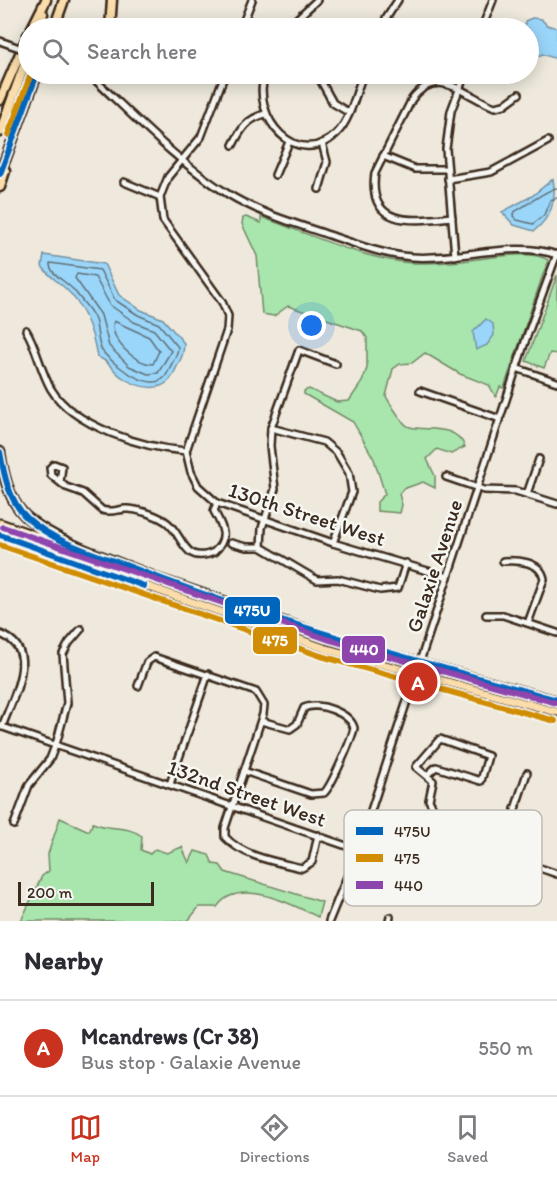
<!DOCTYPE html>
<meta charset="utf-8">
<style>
body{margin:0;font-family:Itim,sans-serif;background:#f2f2f3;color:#2b2b33}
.scale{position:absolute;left:18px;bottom:15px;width:136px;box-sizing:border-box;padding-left:6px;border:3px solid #3b2a1e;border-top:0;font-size:16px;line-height:21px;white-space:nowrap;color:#3b2a1e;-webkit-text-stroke:4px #f6f6f2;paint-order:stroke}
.you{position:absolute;left:312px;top:326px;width:21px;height:21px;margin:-15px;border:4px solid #fff;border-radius:50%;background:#1a73e8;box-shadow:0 0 0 9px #1a73e833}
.badge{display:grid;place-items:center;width:39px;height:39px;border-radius:50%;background:#c8321e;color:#fff;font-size:20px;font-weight:700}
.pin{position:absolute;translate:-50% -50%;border:3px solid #fff;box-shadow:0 2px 6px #0006}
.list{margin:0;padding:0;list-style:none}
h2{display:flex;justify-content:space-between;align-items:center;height:78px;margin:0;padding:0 24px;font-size:26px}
h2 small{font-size:20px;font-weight:400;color:#7c7c81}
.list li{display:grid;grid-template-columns:39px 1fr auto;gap:18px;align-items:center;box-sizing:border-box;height:96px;padding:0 24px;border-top:2px solid #e1e1e2}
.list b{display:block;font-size:22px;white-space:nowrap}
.list p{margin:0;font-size:20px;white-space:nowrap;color:#7c7c81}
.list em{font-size:20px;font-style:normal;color:#7c7c81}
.icon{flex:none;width:33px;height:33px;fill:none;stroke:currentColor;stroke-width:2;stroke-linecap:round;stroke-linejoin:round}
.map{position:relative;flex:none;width:557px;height:921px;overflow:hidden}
.search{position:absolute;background:#fff;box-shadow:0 3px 15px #0003;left:18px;right:18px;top:18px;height:66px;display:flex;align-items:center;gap:15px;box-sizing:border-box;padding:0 21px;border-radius:33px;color:#7c7c81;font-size:22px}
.sheet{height:174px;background:#fff}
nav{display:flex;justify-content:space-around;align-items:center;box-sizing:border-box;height:84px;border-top:2px solid #e1e1e2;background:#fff;font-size:16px;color:#7c7c81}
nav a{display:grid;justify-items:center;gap:3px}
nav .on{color:#c8321e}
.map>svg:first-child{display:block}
.green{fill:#a8e6ad;stroke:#728866;stroke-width:1.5}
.water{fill:#9ad6fa;stroke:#7491a2;stroke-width:1.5}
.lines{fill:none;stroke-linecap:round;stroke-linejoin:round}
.shore{stroke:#616f76;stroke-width:1.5}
.minor-casing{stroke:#3b2a1e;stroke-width:10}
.major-casing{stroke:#3b2a1e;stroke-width:11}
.highway-casing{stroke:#3b2a1e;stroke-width:13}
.minor{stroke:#f6f6f2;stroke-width:5}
.major{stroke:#fbddab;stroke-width:7}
.highway{stroke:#fbddab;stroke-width:8}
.minor-bridge-casing{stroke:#3b2a1e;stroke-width:10;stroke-linecap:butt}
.minor-bridge{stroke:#f6f6f2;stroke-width:5}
.bus-1-casing{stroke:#f6f6f2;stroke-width:10}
.bus-2-casing{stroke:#f6f6f2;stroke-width:10}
.bus-3-casing{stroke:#f6f6f2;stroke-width:10}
.bus-1{stroke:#0065bd;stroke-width:6}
.bus-2{stroke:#d18d06;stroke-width:6}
.bus-3{stroke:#8e44ad;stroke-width:6}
.labels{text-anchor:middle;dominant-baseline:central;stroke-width:5;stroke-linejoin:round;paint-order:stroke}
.street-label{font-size:21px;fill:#3b2a1e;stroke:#f6f6f2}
.key{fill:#f6f6f2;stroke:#beb9b2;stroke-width:1.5}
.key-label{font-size:16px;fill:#3b2a1e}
.line-badge{stroke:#f6f6f2;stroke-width:2}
.badge-label{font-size:16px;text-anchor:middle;font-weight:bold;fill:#fff}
</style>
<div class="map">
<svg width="557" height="921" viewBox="0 0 557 921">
<rect width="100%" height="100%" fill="#eee9dc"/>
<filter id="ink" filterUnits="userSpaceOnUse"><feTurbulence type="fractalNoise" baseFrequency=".0167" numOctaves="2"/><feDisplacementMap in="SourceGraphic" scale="12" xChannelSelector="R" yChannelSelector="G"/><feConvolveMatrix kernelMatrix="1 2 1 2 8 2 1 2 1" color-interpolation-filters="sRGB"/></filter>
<g filter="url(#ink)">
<g class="green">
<path d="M246,217L261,223V217C304,232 358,257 402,262C417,264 433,263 448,262C473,262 529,247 548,260L504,388L500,387L496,397L489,385L460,374L425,353L412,363L400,364L393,369L386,396C388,401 402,421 405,424C415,435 454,419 465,447L451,454L437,449L427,459L435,476V488L423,482L403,489L399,494L402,505L400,513L377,511V502L385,494L374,459L353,422L304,394V391L309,389L337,402L349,401L362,382L367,368V338L362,331L288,306L274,316L262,314L257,256L242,224L243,218Z"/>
<path d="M557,275V354L550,353L544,368L526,361Z"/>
<path d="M60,818L89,831L93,823C112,831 127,825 142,836L141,850L150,854L155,849L167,853L182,847L189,863L195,851L209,855L213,864L220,865L225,872L322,902L318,917C292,904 238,876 217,907H199L188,921H21L42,876L49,871L48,854Z"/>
</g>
<g class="water">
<path d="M532,18L541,19L547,25L557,28V59L542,54L539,56L536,48L529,47L528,28H525V21Z"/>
<path d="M553,179C557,201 551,217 534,231L514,225L502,212L532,196Z"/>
<path d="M44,255L104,264L119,295L141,310L163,319L184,343C184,357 179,361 174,373C164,395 138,388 122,377C112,371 109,360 97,357C93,332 85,307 66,289C57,280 49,277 42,266Z"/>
<path d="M486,319L493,324L494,335L487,345L476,350L473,332Z"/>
</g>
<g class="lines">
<g class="shore">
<path d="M557,188C549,188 524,207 514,212L513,216L517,220L533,224L544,215L550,200L557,198"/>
<path d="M50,263L100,270L115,300L138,315L159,324L178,347C178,356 171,363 168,372C156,399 113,364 103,352C97,345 98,328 95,320C92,311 82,301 76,293C70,283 49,275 50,263Z"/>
<path d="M77,274L95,277L110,305L134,322L154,330L171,351L158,373L148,374L129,366L109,346L101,315L75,278Z"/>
<path d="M114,321L149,337L159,351L153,364C135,364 108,339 114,321Z"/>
</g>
<g class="minor-casing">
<g id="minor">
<path d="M241,28L252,0"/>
<path d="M287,28L317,0"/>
<path d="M380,28L398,0"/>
<path d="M482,28L493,0"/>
<path d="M0,41L11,45"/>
<path d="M84,74L93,78C136,118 178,163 228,194C259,213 294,223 329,235C356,244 383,255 412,257C458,261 515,240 557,255"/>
<path d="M265,74C250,117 298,172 337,133C351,119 356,92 363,74"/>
<path d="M317,74L333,103L348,112"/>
<path d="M233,145C241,129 247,119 265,114"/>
<path d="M383,156L415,169H447"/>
<path d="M275,175L289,142"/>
<path d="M448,179L491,172L548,141"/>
<path d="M124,182L160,197"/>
<path d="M319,189L327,162L322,143"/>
<path d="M452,217C415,221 367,229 375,173L412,99C439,64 466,97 495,107L504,105L519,94"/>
<path d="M455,256L446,149L451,111L465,74"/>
<path d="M26,330C37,348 40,370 51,389C74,427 144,448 186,451L191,472L198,486L217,503L333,543L448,577"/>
<path d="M516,368L557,382"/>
<path d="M420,391L500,419"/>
<path d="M271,428L324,442L337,453L349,473L352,492L333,543"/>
<path d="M186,451L227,330L228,316L222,302L163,220L160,197L168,177L201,137L225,74"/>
<path d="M446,477L484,490L516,491L557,504"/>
<path d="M60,482L62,467L54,464L50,468L51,475L66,487L83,493L102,510C110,513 116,510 125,509C135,508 156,515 165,521C184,533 182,566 214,552C230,538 222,526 214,511L217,503"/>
<path d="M527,494L539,459"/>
<path d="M231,543L246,547H261"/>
<path d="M261,547L262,528L275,489L270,446L271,428L299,350L336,364"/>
<path d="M261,547L317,580L338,579L380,590L398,588L406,563"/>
<path d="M503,561C517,560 541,561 544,579L528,623"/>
<path d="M486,615H503L557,633"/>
<path d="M0,634C42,649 12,698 2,727"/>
<path d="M138,686L147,662L154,657L256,692L264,705L263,714L225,828V837C243,857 277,862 302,868L312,862L318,835"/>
<path d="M0,726L381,858C419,865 443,857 479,857C506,856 532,865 557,874"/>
<path d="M244,771L311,794L324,793C331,787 352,739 354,728C350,713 318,701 304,708L297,724L290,729L261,721"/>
<path d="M427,775L436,767L481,781L488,756L440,739L416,767L433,781L429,800L445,833L447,860"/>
<path d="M170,784L208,674"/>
<path d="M14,825L29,785L50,759L57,741L67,703L63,654L69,643L81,629"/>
<path d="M511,860L516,835L515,809L527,773"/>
<path d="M329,921L358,850L527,336L557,254"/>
<path d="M389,921L390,917"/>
</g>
</g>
<g class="major-casing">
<g id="major">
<path d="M0,523L77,550"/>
<path d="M0,535L324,648L557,712"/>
<path d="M147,574L337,639L557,700"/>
</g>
</g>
<g class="highway-casing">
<g id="highway">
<path d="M32,28L46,0"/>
<path d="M38,28L43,14"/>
<path d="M54,28L64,0"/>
<path d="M110,28L112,0"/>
<path d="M93,78L95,74"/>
<path d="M0,100L28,35"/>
<path d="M0,132L28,55"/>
<path d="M0,174L37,74"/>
<path d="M0,187L5,171"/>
<path d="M0,452C3,474 10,505 29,519C61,545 114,560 152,576"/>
</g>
</g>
<use href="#minor" class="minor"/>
<use href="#major" class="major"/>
<use href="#highway" class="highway"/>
<g class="minor-bridge-casing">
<path id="minor-bridge" d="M11,45L28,51"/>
</g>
<use href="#minor-bridge" class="minor-bridge"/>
<g class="bus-1-casing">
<g id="bus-1">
<path d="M0,174L37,74"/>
<path d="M0,452C4,475 9,501 27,518C54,543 99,555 133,568C271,622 414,660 557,700"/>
<path d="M0,535L144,586"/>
</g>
</g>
<g class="bus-2-casing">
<g id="bus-2">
<path d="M8,135L31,74"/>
<path d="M0,545L321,656L555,721"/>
</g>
</g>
<g class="bus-3-casing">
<path id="bus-3" d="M3,527L327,639L557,703"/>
</g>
<use href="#bus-1" class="bus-1"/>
<use href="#bus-2" class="bus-2"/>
<use href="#bus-3" class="bus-3"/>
</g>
</g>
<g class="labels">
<g class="street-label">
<text transform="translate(307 514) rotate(18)">130th Street West</text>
<text transform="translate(434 566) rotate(-72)">Galaxie Avenue</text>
<text transform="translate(247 793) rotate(19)">132nd Street West</text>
</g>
</g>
<rect x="344" y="810" width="198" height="96" rx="9" class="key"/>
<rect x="356" y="827" width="27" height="8" fill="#0065bd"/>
<rect x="356" y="854" width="27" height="8" fill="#d18d06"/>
<rect x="356" y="881" width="27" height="8" fill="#8e44ad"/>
<g class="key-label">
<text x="394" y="837">475U</text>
<text x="394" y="864">475</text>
<text x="394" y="891">440</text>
</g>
<g class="line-badge">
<rect x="224" y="596" width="57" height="29" rx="6" fill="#0065bd"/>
<rect x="252" y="626" width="46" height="29" rx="6" fill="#d18d06"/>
<rect x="341" y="635" width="45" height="29" rx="6" fill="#8e44ad"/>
</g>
<g class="badge-label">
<text x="252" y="616">475U</text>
<text x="275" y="646">475</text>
<text x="364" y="655">440</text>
</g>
</svg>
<div class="scale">200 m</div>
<div class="you"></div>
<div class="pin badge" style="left:418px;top:682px">A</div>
<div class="search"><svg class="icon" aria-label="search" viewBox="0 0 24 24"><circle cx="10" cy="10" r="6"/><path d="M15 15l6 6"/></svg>Search here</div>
</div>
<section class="sheet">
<h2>Nearby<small></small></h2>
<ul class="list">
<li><span class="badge">A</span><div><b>Mcandrews (Cr 38)</b><p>Bus stop · Galaxie Avenue</p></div><em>550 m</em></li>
</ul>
</section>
<nav>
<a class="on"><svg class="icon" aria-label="map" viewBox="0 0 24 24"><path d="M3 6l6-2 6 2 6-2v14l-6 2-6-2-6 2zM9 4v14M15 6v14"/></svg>Map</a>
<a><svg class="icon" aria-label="directions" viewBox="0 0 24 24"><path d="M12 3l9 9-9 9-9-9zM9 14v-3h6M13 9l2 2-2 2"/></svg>Directions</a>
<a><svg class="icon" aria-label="saved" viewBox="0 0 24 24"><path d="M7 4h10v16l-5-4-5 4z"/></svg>Saved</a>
</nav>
